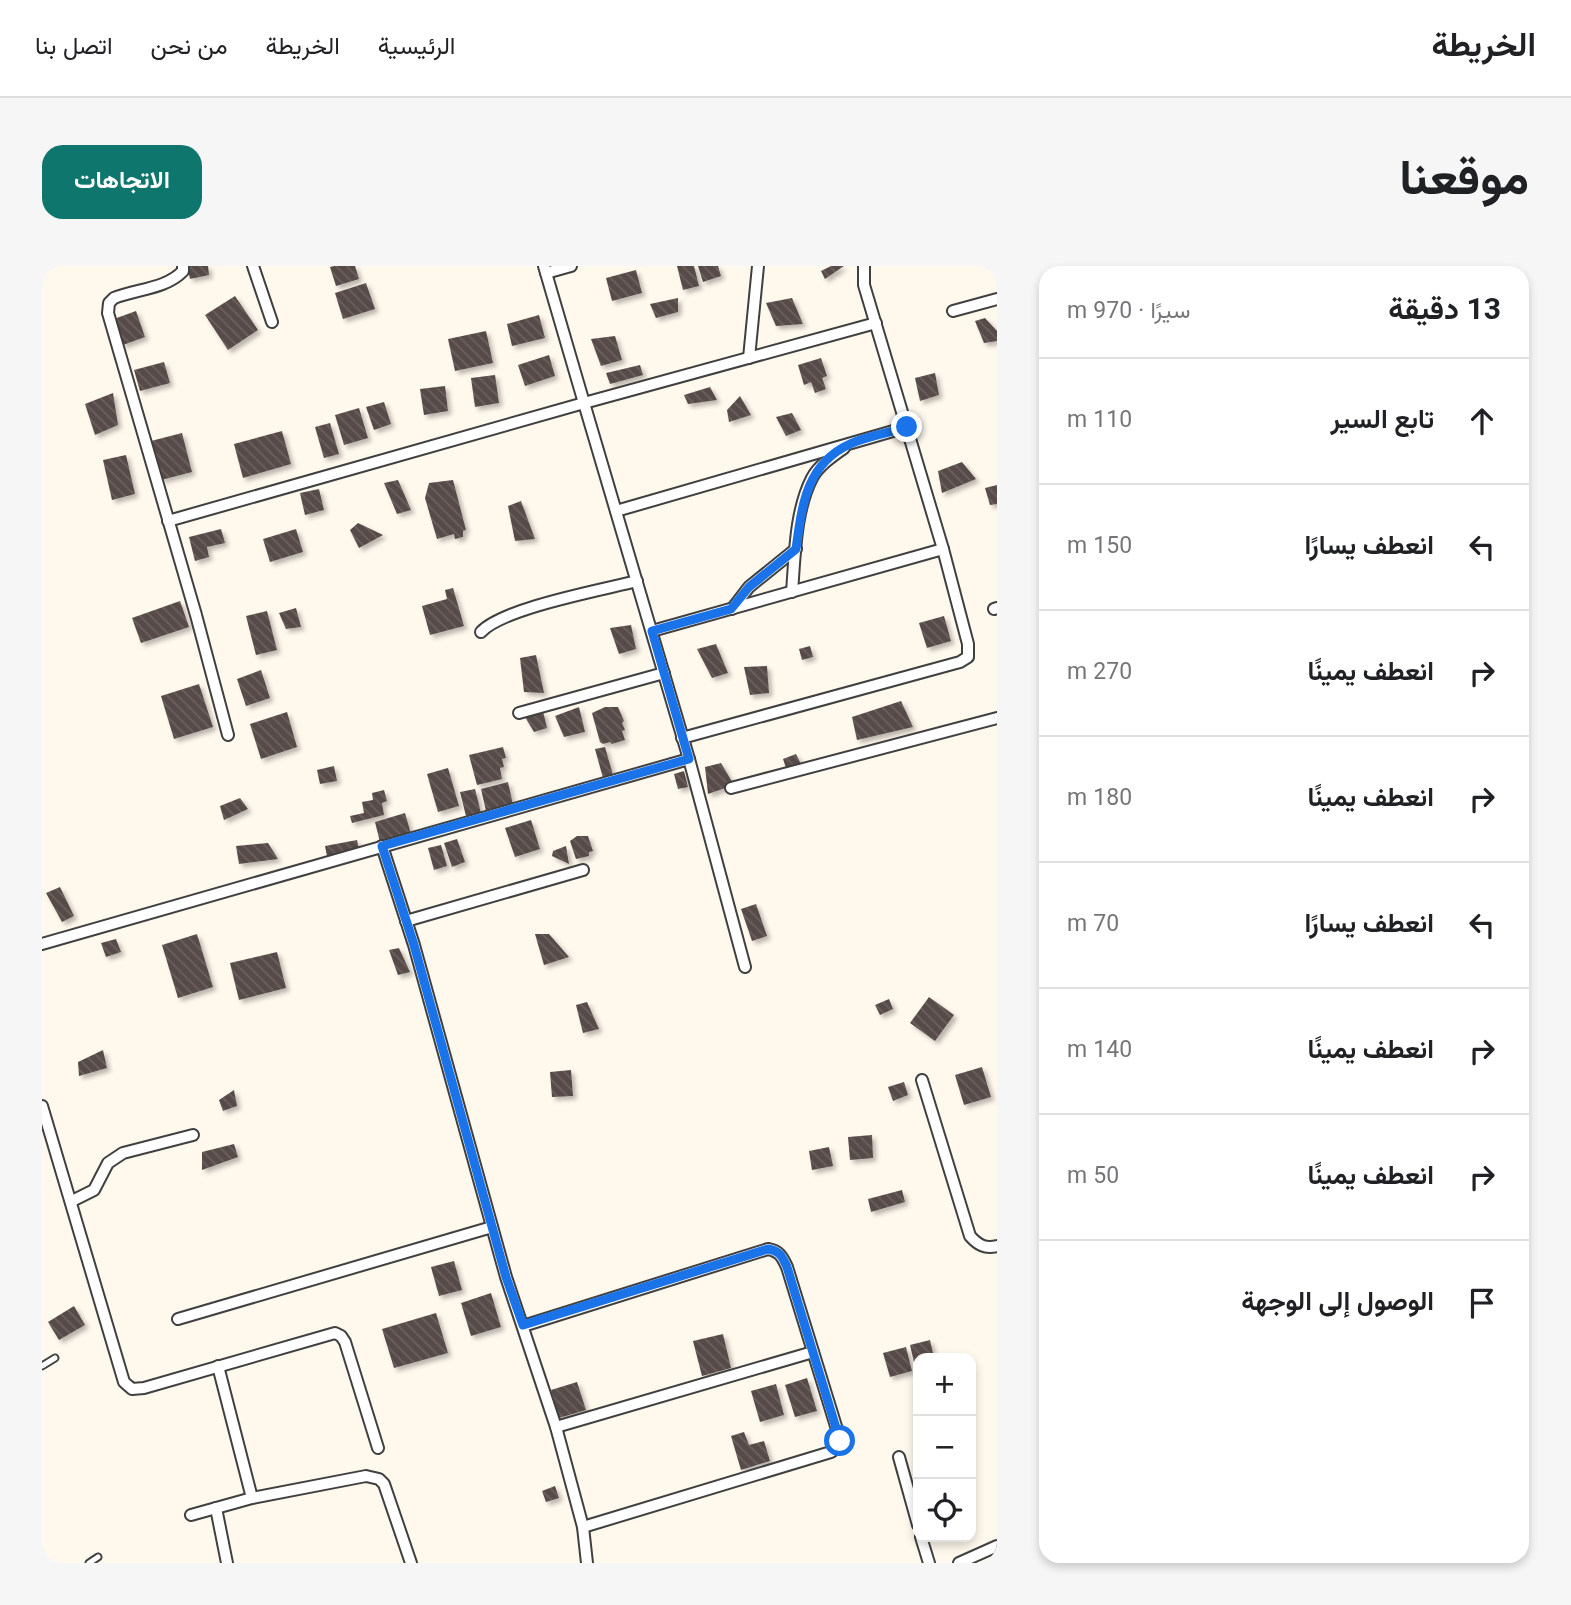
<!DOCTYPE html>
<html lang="ar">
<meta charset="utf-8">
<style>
body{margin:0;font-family:Georgia,Vazirmatn,serif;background:#f6f6f6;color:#202124;direction:rtl}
.controls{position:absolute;right:21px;bottom:21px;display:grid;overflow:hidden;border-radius:14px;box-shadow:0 4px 10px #0003}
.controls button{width:63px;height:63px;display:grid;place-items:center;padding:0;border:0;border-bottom:2px solid #e0e0e0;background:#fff;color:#202124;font:35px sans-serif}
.stop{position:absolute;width:21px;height:21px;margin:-16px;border:5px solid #1a73e8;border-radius:50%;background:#fff}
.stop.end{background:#1a73e8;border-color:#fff;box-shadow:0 2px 7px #0008}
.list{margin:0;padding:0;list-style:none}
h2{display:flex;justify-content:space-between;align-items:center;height:91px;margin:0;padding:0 28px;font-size:30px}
h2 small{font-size:23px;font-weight:400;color:#757577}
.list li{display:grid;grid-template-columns:46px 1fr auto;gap:21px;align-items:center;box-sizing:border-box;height:126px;padding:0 28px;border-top:2px solid #e0e0e0}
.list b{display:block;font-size:26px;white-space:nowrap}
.list em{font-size:23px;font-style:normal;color:#757577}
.icon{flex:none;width:38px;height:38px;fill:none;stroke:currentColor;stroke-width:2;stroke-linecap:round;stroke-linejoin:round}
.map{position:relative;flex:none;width:955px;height:1297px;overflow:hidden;direction:ltr;border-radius:21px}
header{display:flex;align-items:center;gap:42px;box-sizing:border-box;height:98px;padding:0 35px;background:#fff;border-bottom:2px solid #e0e0e0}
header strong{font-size:33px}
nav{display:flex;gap:38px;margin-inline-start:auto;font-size:24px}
.intro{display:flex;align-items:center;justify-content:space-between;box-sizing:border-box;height:168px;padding:0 42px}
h1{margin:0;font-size:49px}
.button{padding:18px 32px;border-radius:21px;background:#0f766e;color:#fff;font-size:24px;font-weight:700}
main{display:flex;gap:42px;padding:0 42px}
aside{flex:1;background:#fff;border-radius:21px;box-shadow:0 4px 10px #0003}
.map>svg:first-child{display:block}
.building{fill:url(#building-back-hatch);filter:url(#shadow)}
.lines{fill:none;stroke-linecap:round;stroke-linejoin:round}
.lane-casing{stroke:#404040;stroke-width:9}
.street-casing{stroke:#404040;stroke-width:14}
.lane{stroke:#fff;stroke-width:5}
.street{stroke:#fff;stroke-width:10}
.route{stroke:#1a73e8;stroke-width:9}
</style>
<header>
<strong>الخريطة</strong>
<nav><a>الرئيسية</a><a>الخريطة</a><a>من نحن</a><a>اتصل بنا</a></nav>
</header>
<div class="intro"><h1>موقعنا</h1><a class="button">الاتجاهات</a></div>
<main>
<aside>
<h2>13 دقيقة<small>سيرًا · 970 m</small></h2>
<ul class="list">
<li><svg class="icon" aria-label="ahead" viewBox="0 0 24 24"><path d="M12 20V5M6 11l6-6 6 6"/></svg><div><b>تابع السير</b></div><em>110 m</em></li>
<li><svg class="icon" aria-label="left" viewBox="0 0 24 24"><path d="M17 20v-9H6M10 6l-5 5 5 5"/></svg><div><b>انعطف يسارًا</b></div><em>150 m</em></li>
<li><svg class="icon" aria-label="right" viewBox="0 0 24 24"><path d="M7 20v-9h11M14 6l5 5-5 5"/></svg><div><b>انعطف يمينًا</b></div><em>270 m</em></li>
<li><svg class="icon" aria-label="right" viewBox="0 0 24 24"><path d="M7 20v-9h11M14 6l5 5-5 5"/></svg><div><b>انعطف يمينًا</b></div><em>180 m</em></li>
<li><svg class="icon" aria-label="left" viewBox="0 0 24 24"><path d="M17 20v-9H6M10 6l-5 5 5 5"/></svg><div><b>انعطف يسارًا</b></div><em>70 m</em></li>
<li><svg class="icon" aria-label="right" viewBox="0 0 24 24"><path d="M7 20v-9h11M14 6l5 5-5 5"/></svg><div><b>انعطف يمينًا</b></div><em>140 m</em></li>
<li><svg class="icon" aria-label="right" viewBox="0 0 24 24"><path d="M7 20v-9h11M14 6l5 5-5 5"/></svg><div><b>انعطف يمينًا</b></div><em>50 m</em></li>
<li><svg class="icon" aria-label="arrive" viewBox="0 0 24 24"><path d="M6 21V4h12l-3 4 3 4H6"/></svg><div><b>الوصول إلى الوجهة</b></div></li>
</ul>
</aside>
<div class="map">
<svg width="955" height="1297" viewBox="0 0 955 1297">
<defs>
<pattern id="building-back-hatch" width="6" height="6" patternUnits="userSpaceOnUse" patternTransform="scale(1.75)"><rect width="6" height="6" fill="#574b48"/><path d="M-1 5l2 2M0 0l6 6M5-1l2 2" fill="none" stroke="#6a605e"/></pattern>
<filter id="shadow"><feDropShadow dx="3.5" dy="3.5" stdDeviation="2" flood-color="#0004"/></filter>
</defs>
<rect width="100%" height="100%" fill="#fff8ed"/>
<g class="building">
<path d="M145,0H166L167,9L148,13Z"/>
<path d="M292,0H313L317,13L294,20L288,1Z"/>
<path d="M635,0H652L657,20L641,24Z"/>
<path d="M656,0H676L679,10L661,16Z"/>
<path d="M789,0H802L783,13L779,5Z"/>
<path d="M594,4L600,27L570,35L564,12Z"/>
<path d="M324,17L333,43L301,53L293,27Z"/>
<path d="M193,30L216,64L186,84L163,49Z"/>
<path d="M636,32V46L614,52L608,38Z"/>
<path d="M750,32L761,58L734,60L724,37Z"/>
<path d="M94,45L103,71L81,79L72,53Z"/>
<path d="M497,49L503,72L470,80L465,58Z"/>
<path d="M943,52L955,65V75L942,77L933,55Z"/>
<path d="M444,65L451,97L413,105L406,73Z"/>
<path d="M573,70L580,94L559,100L549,73Z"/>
<path d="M507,89L513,110L483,120L476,99Z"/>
<path d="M779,92L785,110L780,112L784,123L773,127L769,116L762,119L756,99Z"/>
<path d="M122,96L128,117L98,125L92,104Z"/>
<path d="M598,99L601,109L568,118L564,107Z"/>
<path d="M893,107L897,129L878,135L873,112Z"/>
<path d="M453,109L457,137L433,141L429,112Z"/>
<path d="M403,120L406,145L382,149L378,123Z"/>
<path d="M668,121L675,134L646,138L642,129Z"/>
<path d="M71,127L76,159L53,169L43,138Z"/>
<path d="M698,130L709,149L687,156L685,144Z"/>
<path d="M342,136L349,158L332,164L324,141Z"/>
<path d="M317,142L326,172L302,179L293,149Z"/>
<path d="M750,147L759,164L744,170L734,151Z"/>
<path d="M288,157L297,188L282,192L273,161Z"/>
<path d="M240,165L249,198L201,212L192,178Z"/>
<path d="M140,167L150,206L119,214L109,175Z"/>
<path d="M84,189L93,228L70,234L61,194Z"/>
<path d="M920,196L934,213L900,227L896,205Z"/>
<path d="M356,214L369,244L355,248L342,217Z"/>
<path d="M411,214L424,264L421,265V271L413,273L412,268L395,273L383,232L387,217Z"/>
<path d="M955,219V238L948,239L943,222Z"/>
<path d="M277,223L282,244L263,249L258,227Z"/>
<path d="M479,235L493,273L473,275L466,240Z"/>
<path d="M316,257L341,269L317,282L308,264Z"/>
<path d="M179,263L183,277L165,281L167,291L153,295L147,271Z"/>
<path d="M254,263L261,286L228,296L221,273Z"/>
<path d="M411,322L422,360L388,369L380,340L405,333L403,324Z"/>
<path d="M138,335L147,361L99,377L90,352Z"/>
<path d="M254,342L259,361L244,363L237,347Z"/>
<path d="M225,345L235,384L214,389L204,350Z"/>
<path d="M902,350L909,375L885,382L877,357Z"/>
<path d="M589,359L594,383L577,388L568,362Z"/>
<path d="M674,378L686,407L670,412L655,383Z"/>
<path d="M768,380L771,391L760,394L757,383Z"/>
<path d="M494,389L502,427L482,426L478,392Z"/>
<path d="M725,400L727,427L708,429L702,401Z"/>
<path d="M219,404L228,432L204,440L195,413Z"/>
<path d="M157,418L171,461L132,473L119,430Z"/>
<path d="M859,435L871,461L815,474L810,451Z"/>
<path d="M537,441L543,466L522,471L513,450Z"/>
<path d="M563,441H576L582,455L580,457L583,464L580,465L583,474L570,478L568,476L561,478L558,476L550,447Z"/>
<path d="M501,445L505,462L492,466L483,451Z"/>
<path d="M245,446L255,481L219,493L208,458Z"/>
<path d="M461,481L464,492L460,493L462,501L458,502L460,513L435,519L427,489Z"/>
<path d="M563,481L571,509L561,512L553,483Z"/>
<path d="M754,488L759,498L745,505L741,493Z"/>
<path d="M679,497L692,519L666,528L663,501Z"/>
<path d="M292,500L295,515L278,518L275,504Z"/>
<path d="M406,502L417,540L396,546L385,508Z"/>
<path d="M642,505L646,521L636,523L632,508Z"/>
<path d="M466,516L471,539L444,545L439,523Z"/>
<path d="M433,523L439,547L424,550L418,526Z"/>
<path d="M342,524L345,535L340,537L342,549L310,557L308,550L322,547L320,536L331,534L330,527Z"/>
<path d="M198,532L206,543L182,554L178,540Z"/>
<path d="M363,547L369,568L338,576L333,556Z"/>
<path d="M489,554L498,583L473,591L463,562Z"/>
<path d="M535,570H546L551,585L547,586V590L534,593L528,575Z"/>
<path d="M415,573L423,596L410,601L402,577Z"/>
<path d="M315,574L317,583L285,590L283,580Z"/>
<path d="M226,577L236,593L197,598L194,580Z"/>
<path d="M399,579L405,600L392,604L386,582Z"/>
<path d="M524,580L527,598L510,590L511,585Z"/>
<path d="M18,621L32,650L20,656L4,627Z"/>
<path d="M714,638L725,670L710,675L699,643Z"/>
<path d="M155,668L171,721L136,732L120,679Z"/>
<path d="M493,668H507L527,691L502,699Z"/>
<path d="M74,673L79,686L64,691L59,677Z"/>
<path d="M357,682L368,706L356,709L347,684Z"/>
<path d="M235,686L244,722L197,734L188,697Z"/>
<path d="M887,731L912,749L893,775L868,757Z"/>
<path d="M847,733L851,743L838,749L833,739Z"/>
<path d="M545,736L557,763L541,767L534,739Z"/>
<path d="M61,784L65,802L37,810L36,796Z"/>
<path d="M940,801L949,831L922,839L913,809Z"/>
<path d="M529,804L531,830L510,831L508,806Z"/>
<path d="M862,816L866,829L851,835L846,821Z"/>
<path d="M192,824L195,840L181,845L177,834Z"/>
<path d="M830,869L831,892L808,894L806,871Z"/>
<path d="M192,878L196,891L160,904V886Z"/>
<path d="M787,881L791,900L770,904L767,885Z"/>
<path d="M860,924L863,936L829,946L826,933Z"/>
<path d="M412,995L420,1024L397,1030L389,1001Z"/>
<path d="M449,1027L459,1061L429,1070L419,1037Z"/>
<path d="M32,1040L43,1059L17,1074L6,1056Z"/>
<path d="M394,1047L406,1087L352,1102L340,1063Z"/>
<path d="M681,1068L689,1102L660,1110L651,1075Z"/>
<path d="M888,1074L892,1092H876V1105H874L868,1079Z"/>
<path d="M864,1081L870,1105L848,1111L841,1087Z"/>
<path d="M765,1112L775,1145L753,1151L743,1119Z"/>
<path d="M535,1116L544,1144L517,1152L509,1124Z"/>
<path d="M734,1118L742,1149L718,1156L709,1125Z"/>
<path d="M702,1166L707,1179L722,1175L728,1195L699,1204L689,1170Z"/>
<path d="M513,1220L517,1232L504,1236L500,1225Z"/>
</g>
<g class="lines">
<g class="lane-casing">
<g id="lane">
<path d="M0,1100L13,1092"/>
<path d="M47,1297L56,1291"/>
</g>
</g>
<g class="street-casing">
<g id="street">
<path d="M141,0V5C124,23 94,23 72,32L67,37L66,47L154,349L186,469"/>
<path d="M211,0L230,56"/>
<path d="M504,7L529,0"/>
<path d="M911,45L955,33"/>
<path d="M707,92L716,0"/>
<path d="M574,245L865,161"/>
<path d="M126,255L542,137L502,0"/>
<path d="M750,326C753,289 753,245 770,212C777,199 791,190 802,182"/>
<path d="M690,343L707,321L754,283"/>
<path d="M952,343L955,342"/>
<path d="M610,365L901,283"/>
<path d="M439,366C461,342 560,324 595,315"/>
<path d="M477,447L622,407"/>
<path d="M640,472L918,396L926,391V378L901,283L822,19V0"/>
<path d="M689,522L955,452"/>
<path d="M340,580L372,679L464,1011L514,1161L541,1261L545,1297"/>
<path d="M364,655L541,604"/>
<path d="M0,678L647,493"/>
<path d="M703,701L647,493L542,137L834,57"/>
<path d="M880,814L928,970C936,979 943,983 955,980"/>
<path d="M0,840L82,1116L90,1123L102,1122L293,1067L299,1070L303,1076L336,1182"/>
<path d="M30,935L52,924L66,897L81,887L151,869"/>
<path d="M136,1053L450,961"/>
<path d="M481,1060L726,983C737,985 740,990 745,1001L797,1170L796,1181L789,1186L541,1261"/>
<path d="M176,1100L210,1232"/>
<path d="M514,1161L771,1086"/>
<path d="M857,1191L876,1259"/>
<path d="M174,1242L185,1297"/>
<path d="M149,1249L210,1232L324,1210L337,1213L342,1218L369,1297"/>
<path d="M879,1271L887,1297"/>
<path d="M917,1297L955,1280"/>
</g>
</g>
<use href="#lane" class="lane"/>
<use href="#street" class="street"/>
</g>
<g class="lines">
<path class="route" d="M798,1175L745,1001C740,990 738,985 726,983L481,1059L464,1011L372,679L340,580L647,493L610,365L689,343L707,321L754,283C760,240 764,198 808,178C825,170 847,167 865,161"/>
</g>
</svg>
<div class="controls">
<button>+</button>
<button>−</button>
<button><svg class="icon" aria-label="locate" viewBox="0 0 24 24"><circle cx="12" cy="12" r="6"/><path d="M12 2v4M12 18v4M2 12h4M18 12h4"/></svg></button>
</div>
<div class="stop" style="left:798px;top:1175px"></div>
<div class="stop end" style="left:865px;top:161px"></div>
</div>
</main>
